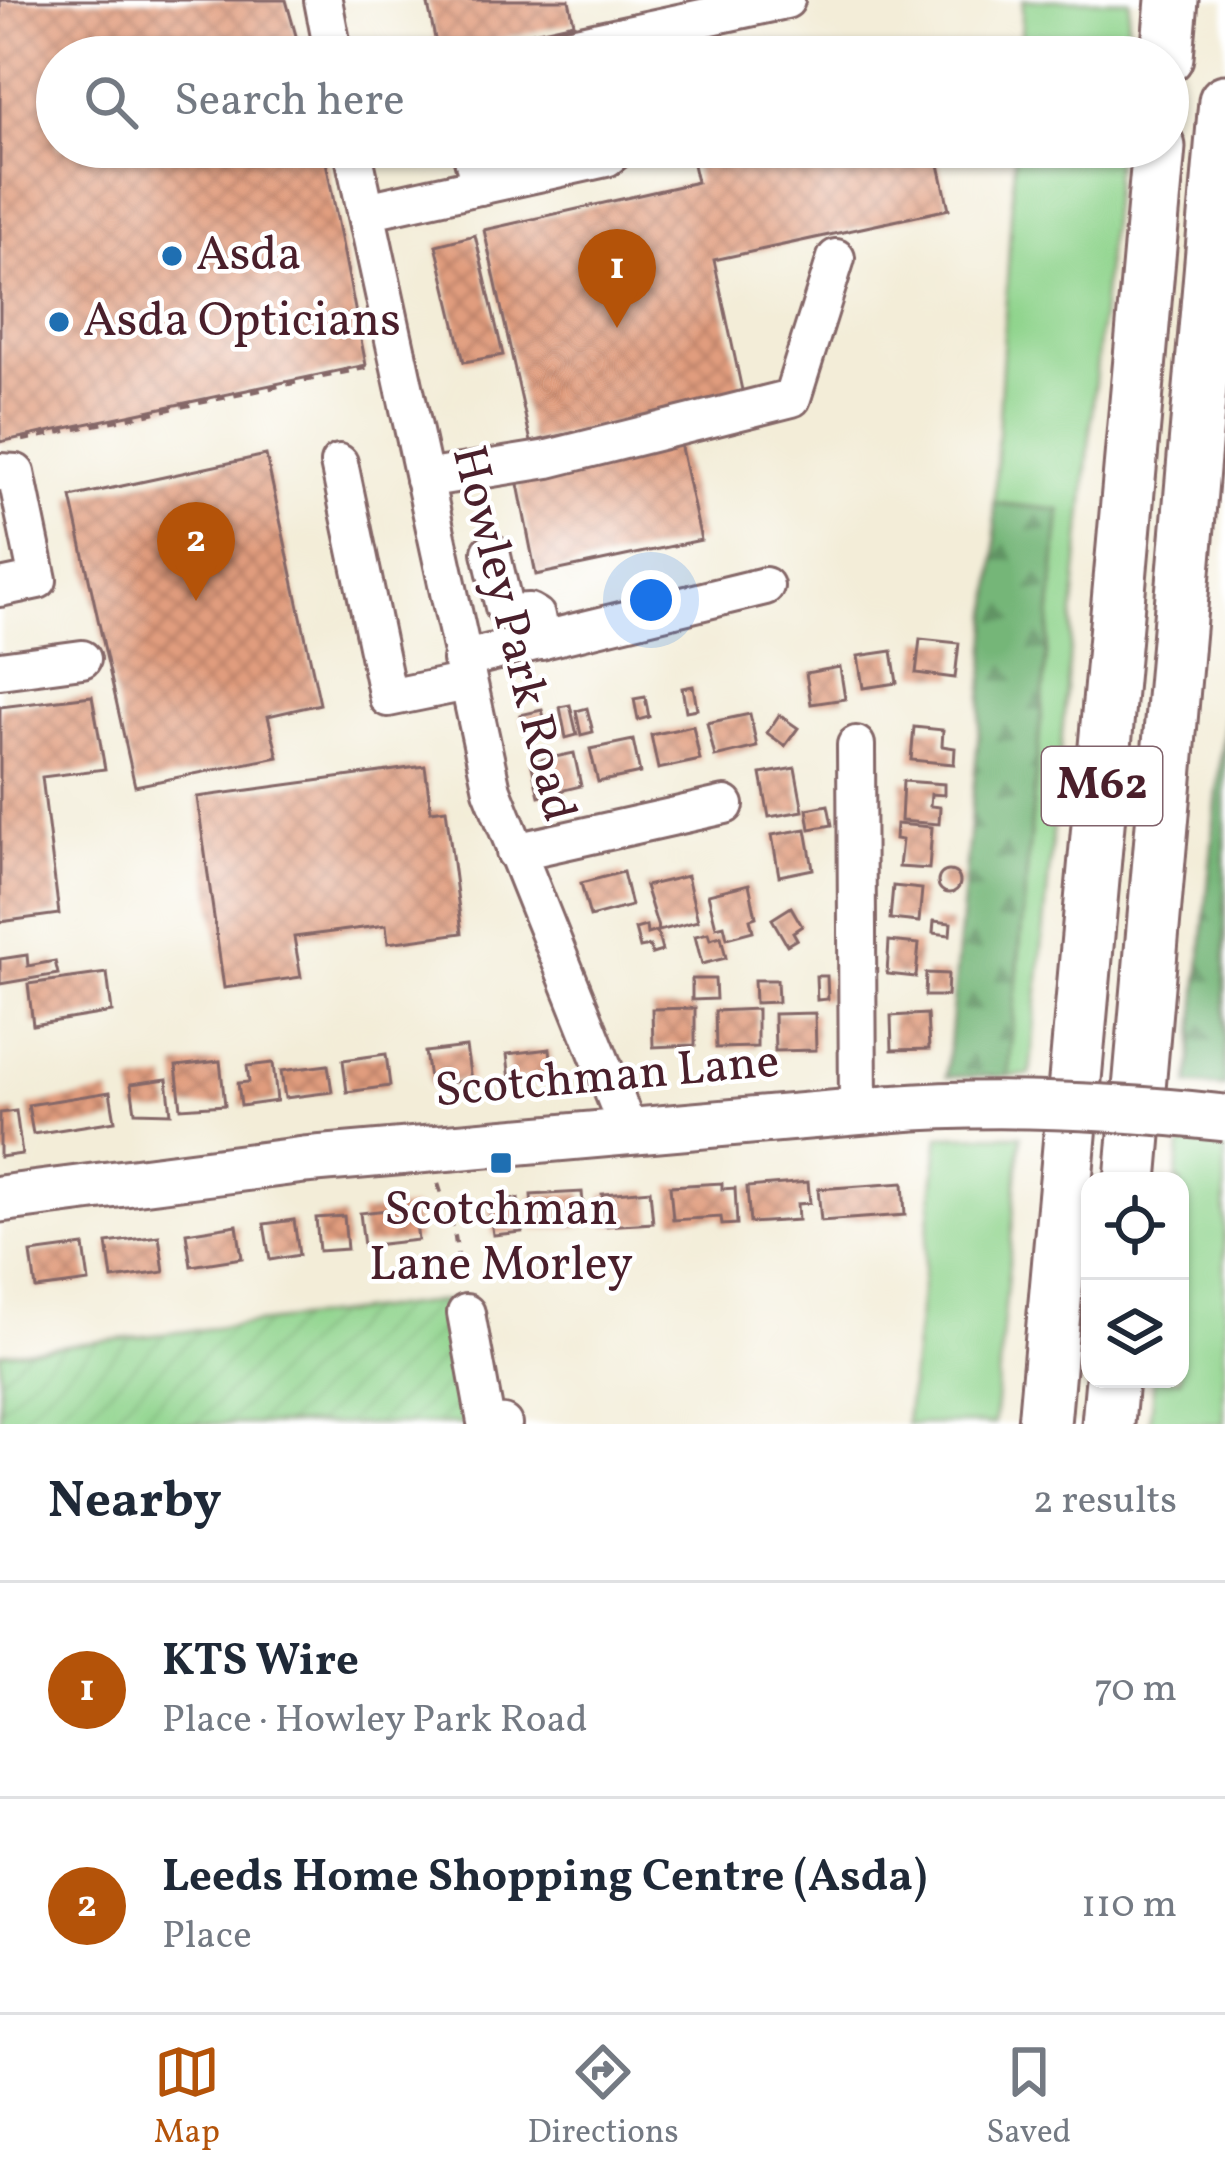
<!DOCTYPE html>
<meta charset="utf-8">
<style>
body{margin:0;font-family:Vollkorn,serif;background:#f2f2f3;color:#1f2937}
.controls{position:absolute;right:36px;bottom:36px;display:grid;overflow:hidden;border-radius:24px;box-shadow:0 3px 9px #0004}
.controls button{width:108px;height:108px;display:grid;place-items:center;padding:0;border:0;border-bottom:3px solid #e0e1e3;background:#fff;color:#1f2937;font:60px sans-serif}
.you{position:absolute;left:651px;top:600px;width:42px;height:42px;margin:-30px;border:9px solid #fff;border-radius:50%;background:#1a73e8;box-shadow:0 0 0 18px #1a73e833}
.badge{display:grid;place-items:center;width:78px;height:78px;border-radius:50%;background:#b45309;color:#fff;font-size:39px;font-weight:700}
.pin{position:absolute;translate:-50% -99px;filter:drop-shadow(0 3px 6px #0008)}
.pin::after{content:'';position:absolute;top:63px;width:42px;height:36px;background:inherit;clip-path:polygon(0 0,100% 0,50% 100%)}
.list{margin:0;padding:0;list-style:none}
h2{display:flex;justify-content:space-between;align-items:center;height:156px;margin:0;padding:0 48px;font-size:51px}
h2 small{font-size:39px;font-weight:400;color:#747a83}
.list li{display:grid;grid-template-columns:78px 1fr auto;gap:36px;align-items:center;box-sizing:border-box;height:216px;padding:0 48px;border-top:3px solid #e0e1e3}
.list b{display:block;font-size:45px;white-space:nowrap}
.list p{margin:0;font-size:39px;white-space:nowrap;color:#747a83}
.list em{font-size:39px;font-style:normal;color:#747a83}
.icon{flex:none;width:66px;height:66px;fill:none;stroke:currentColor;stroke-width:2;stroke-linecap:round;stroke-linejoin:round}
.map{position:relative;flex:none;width:1225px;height:1424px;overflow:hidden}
.search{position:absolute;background:#fff;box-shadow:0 3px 9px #0004;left:36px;right:36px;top:36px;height:132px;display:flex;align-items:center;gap:30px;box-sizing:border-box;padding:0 42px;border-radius:66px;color:#747a83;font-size:45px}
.sheet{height:588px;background:#fff}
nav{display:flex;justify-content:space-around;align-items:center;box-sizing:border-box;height:168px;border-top:3px solid #e0e1e3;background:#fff;font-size:33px;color:#747a83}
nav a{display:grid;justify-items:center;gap:6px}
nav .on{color:#b45309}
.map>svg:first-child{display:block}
.grass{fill:#90d48d;stroke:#6d7a5c;stroke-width:3}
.forest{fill:url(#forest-firs);stroke:#5f6a52;stroke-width:3}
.garden{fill:url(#garden-furrows);stroke:#6d7a5c;stroke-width:3}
.building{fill:url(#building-cross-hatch)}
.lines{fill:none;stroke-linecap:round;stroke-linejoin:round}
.minor-casing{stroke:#856768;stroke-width:42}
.major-casing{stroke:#856768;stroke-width:51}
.highway-casing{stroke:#856768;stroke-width:57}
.path{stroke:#856768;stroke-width:4.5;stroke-dasharray:9 9;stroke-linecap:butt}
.minor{stroke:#fff;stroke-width:36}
.major{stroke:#fff;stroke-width:45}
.highway{stroke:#fff;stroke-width:51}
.major-bridge-casing{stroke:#856768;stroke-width:51;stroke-linecap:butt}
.major-bridge{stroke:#fff;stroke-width:45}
.poi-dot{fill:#1f6fb2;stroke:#fff;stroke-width:4.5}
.labels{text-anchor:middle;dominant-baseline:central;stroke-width:9;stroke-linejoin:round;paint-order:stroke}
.shield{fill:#fff;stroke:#80626b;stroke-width:3}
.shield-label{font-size:45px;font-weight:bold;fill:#4a1f2b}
.poi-label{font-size:48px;fill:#4a1f2b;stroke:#fff;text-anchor:start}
.street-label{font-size:48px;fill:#4a1f2b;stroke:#fff}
</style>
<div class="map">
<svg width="1225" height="1424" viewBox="0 0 1225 1424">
<defs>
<pattern id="forest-firs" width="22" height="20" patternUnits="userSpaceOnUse" patternTransform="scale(3)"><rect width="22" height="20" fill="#74b678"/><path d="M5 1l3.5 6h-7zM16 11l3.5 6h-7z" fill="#619363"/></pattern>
<pattern id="garden-furrows" width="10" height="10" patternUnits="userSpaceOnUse" patternTransform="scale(3)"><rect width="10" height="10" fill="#90d48d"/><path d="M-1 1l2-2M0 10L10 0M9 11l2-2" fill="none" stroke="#7eb67a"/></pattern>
<pattern id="building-cross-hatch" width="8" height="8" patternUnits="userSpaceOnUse" patternTransform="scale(3)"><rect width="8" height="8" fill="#e19d7e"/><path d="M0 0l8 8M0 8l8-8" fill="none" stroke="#b87f67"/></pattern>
</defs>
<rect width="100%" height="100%" fill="#fff"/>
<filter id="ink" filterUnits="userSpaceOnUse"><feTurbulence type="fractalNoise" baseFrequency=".00833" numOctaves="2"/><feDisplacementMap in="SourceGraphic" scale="24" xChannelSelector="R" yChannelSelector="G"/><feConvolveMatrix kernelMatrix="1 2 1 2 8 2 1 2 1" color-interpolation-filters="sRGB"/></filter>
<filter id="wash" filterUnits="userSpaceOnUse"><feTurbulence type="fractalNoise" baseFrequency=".004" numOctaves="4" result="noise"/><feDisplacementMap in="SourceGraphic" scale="48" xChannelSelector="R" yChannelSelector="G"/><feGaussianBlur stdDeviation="2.7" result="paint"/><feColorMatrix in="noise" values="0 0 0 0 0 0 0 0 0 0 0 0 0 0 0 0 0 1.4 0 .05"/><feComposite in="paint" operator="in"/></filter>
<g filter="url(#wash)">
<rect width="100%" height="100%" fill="#f3edd8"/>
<g class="grass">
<path d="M1023,0H1130L1125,57H1020Z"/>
<path d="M1015,147H1117L1030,1075L1008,1076L1060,510L994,503Z"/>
<path d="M1021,1135L994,1424H906L939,1136Z"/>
<path d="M1181,1140L1225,1145L1224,1424H1149L1154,1379H1180V1181H1176Z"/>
</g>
<g class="forest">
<path d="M994,503L1060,510L1008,1076L946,1077L996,551Z"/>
<path d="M1225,710V1087L1189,1085Z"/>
</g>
<path class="garden" d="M454,1300L471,1424H0V1353Z"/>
<g id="blocks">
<g class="building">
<path d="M0,0H286L302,57H57V147H323L366,365L0,442Z"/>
<path d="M427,0H569L574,23L438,53Z"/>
<path d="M689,147H935L949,209L714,260L743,395L531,442L484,230L697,182Z"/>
<path d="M475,235L503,355L464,362L436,245Z"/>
<path d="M680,443L701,540L536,575L517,479Z"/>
<path d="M266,455L320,704L268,716L278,757L135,786L71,497Z"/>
<path d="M920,639L959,643L955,678L916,673Z"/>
<path d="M892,651L897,683L863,688L858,656Z"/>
<path d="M840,667L845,699L811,704L806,673Z"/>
<path d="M693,686L697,709L686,711L682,688Z"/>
<path d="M92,696L105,769L42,777L59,914L0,922V707Z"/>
<path d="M645,697L649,717L638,720L634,699Z"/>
<path d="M570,705L577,735L566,738L560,707Z"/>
<path d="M587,708L593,732L581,735L576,711Z"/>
<path d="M542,710L545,721L523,726L520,715Z"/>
<path d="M750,714L757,747L715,757L707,723Z"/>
<path d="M779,715L798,728L785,746L767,733Z"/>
<path d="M693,726L700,760L658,769L651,735Z"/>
<path d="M914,727L943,730L942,746L955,748L954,764L911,760Z"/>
<path d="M633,740L640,773L598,782L590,749Z"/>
<path d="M574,753L581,786L539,796L531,762Z"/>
<path d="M425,766L431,811L446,809L462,933L388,943L386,925L294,937L301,977L224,988L197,797Z"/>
<path d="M795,768L803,811L769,817L761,774Z"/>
<path d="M903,781L944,784V795L931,794L930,806L940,807L939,824L901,821Z"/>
<path d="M828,805L832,825L810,829L807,809Z"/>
<path d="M896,824L932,827L929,869L899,867L902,840L895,839Z"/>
<path d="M806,829L813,869L779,876L772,835Z"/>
<circle cx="949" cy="882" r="11"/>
<path d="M623,872L631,906L590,917L581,883Z"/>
<path d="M687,876L698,921L659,931L645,886Z"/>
<path d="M749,884L756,917L750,919L753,931L727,938L724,925L716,927L708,894Z"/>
<path d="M893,886L922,889L919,922L890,919Z"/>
<path d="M791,907L802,926L793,932L797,939L787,945L772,919Z"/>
<path d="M934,921L951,923L950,935L933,933Z"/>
<path d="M646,926L647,934L657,931L662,951L652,954L650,946L640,948L635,929Z"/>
<path d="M708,933L710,939L721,936L726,958L702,964L695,936Z"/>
<path d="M889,941L919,944L916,977L887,974Z"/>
<path d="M27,955L28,966L55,961L58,974L0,984V959Z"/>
<path d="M107,973L112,1012L33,1025L28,984Z"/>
<path d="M926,973L948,974L947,996H925Z"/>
<path d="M816,976H827L828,999L817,1000Z"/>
<path d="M692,979H715L716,999L692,1000Z"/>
<path d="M754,980H777L778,1002L755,1003Z"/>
<path d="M695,1008V1045L653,1047L652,1009Z"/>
<path d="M757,1009V1047L716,1048L715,1011Z"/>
<path d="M815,1013L816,1050L775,1051L774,1014Z"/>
<path d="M927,1014L929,1049L892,1050L891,1016Z"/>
<path d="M466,1047L471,1080L430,1085L425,1052Z"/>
<path d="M550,1049L553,1074L510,1080L507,1054Z"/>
<path d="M386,1054L390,1086L347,1092L343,1060Z"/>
<path d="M220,1061L225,1105L181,1108L176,1066Z"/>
<path d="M273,1063L277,1101L241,1106L238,1083L249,1082L247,1066Z"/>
<path d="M328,1065L332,1092L285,1098L281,1071Z"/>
<path d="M167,1079L171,1113L135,1112L131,1084Z"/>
<path d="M110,1092L115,1121L33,1134L28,1105Z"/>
<path d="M16,1111L22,1154L0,1157V1113Z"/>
<path d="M808,1182L810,1203L797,1204L798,1220L750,1223L747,1187Z"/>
<path d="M722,1183V1189L735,1188L737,1224L722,1225L721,1217L673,1220L670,1186Z"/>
<path d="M903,1183L905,1215L821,1221L818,1189Z"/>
<path d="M650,1190L653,1223L605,1226L602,1194Z"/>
<path d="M582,1192L585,1226L534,1230L531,1195Z"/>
<path d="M518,1199L522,1232L493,1235L489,1202Z"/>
<path d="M414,1207L418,1240L364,1246L360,1213Z"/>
<path d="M344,1216L347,1249L319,1251L316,1218Z"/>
<path d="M294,1220L299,1255L270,1260L264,1224Z"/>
<path d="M237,1225L242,1258L191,1266L186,1233Z"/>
<path d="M159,1236L164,1272L112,1279L107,1243Z"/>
<path d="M84,1246L89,1282L36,1289L31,1253Z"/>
</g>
</g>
</g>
<g filter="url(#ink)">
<use href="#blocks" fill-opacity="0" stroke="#856768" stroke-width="3"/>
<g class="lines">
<g class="minor-casing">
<g id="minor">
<path d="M323,0L334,57"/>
<path d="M520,57L786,0"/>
<path d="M352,147L492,790L628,1129"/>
<path d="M470,147L480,186"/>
<path d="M366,211L606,158L620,147"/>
<path d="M339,463L388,698L467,682"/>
<path d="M0,472L16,473L38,580L0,588"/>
<path d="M424,479L548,459L792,398L836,258"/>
<path d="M491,552L504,607L509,613L529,612L536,616L541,641"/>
<path d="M461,660L765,586"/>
<path d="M0,670L82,659"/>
<path d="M856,745L858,1112"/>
<path d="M515,852L725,805"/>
<path d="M466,1313L486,1422L503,1424"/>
</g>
</g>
<g class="major-casing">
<path id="major" d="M0,1199L304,1160L888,1109"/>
</g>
<g class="highway-casing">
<g id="highway">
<path d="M1167,57L1172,0"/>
<path d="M1131,1181L1225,101"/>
<path d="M1044,1424L1159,147"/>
<path d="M1108,1424L1112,1379"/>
</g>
</g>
<g class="path">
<path d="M23,440L369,367"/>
<path d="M438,1184L455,1237L462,1284"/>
</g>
<use href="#minor" class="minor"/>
<use href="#major" class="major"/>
<use href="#highway" class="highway"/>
<g class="major-bridge-casing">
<path id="major-bridge" d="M888,1109C1001,1100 1113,1106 1225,1118"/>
</g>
<use href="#major-bridge" class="major-bridge"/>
</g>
</g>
<g class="poi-dot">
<circle cx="172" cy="256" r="12"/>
<circle cx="59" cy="322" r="12"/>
<rect x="489" y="1151" width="24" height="24" rx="6"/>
</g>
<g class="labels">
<rect class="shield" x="1042" y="747" width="120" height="78" rx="9"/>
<g class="shield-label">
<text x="1102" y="786">M62</text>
</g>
<g class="poi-label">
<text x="196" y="256">Asda</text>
<text x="83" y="322">Asda Opticians</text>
<text x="501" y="1211" text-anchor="middle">Scotchman<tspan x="501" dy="55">Lane Morley</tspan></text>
</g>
<g class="street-label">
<text transform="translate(512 634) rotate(76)">Howley Park Road</text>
<text transform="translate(607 1078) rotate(-5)">Scotchman Lane</text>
</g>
</g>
</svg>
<div class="controls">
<button><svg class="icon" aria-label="locate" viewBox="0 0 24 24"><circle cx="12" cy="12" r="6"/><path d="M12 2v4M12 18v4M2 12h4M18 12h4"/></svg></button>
<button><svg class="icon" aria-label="layers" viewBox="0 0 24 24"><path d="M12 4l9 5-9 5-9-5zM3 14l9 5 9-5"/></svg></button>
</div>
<div class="you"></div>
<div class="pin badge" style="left:617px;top:328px">1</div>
<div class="pin badge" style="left:196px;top:601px">2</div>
<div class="search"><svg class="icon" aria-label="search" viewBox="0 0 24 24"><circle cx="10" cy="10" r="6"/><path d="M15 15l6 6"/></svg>Search here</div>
</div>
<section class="sheet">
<h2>Nearby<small>2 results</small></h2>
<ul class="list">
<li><span class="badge">1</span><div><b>KTS Wire</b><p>Place · Howley Park Road</p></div><em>70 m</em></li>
<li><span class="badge">2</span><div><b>Leeds Home Shopping Centre (Asda)</b><p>Place</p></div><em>110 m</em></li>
</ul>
</section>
<nav>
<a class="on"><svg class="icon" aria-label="map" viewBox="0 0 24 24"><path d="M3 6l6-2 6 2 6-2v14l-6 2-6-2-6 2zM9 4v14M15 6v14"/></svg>Map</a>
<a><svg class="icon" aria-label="directions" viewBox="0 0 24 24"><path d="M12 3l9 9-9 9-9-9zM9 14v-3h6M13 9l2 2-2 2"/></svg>Directions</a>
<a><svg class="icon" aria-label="saved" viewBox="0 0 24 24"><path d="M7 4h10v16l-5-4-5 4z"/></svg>Saved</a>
</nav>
